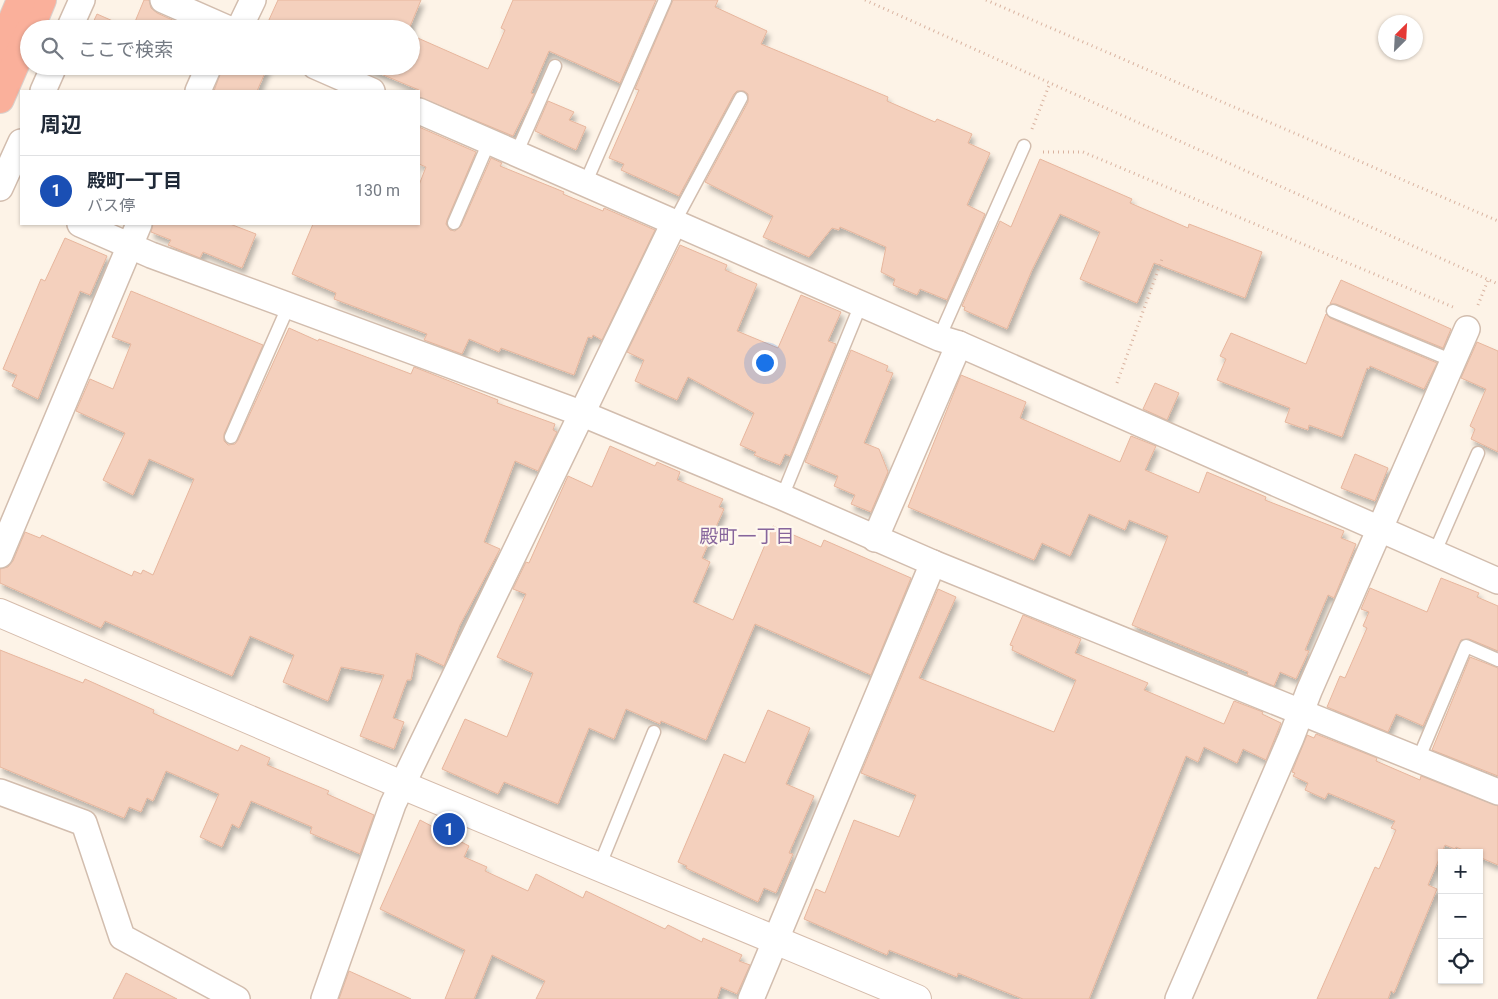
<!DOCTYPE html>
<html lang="ja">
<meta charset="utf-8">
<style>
body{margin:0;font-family:Roboto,"Noto Sans JP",sans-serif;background:#f6f6f7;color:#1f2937}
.controls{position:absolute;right:15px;bottom:15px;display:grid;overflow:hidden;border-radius:0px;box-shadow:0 1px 4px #0004}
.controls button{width:45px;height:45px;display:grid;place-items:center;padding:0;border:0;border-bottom:1px solid #e0e1e3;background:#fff;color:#1f2937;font:25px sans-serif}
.compass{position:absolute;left:1378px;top:15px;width:45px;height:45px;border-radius:50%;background:#fff;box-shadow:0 1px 4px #0004;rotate:24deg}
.you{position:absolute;left:764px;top:362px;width:18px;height:18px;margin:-12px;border:4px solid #fff;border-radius:50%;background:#1a73e8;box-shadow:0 0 0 8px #1a73e833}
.badge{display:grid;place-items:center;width:32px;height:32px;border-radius:50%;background:#ec6447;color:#fff;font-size:16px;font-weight:700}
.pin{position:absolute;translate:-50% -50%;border:2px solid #fff;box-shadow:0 1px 5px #0006}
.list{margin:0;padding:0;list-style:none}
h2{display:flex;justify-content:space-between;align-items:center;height:65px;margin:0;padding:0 20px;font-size:21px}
h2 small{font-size:16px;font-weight:400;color:#747a83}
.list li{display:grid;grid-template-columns:32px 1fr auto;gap:15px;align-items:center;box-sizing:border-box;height:70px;padding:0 20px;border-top:1px solid #e0e1e3}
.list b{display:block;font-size:19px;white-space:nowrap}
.list p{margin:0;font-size:16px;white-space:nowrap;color:#747a83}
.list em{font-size:16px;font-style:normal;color:#747a83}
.icon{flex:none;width:28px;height:28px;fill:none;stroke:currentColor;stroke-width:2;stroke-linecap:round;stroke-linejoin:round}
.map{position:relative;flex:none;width:1498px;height:999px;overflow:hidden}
.search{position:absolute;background:#fff;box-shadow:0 1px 4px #0004;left:20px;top:20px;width:400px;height:55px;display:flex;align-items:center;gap:12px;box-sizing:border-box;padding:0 18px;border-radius:28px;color:#747a83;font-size:19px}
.panel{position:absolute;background:#fff;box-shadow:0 1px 4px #0004;left:20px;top:90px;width:400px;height:135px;border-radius:0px}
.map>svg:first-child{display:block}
.building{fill:#f4d0bd;stroke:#e7b69d;filter:url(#shadow)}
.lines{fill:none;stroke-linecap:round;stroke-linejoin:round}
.lane-casing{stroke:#d2bdae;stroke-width:15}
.street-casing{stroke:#d2bdae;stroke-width:28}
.secondary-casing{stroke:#d5bcac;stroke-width:30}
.highway-casing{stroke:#d9d0cc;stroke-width:30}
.path{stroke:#d9b3a0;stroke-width:3;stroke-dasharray:1 4;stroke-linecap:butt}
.lane{stroke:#fff;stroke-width:12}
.street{stroke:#fff;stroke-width:25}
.secondary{stroke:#fff;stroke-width:28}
.highway{stroke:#fab09b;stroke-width:28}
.labels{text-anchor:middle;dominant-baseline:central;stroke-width:4.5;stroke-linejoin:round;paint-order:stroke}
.neighbourhood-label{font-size:19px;fill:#87659c;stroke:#fff8ee}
</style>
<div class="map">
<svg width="1498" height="999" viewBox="0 0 1498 999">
<defs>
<filter id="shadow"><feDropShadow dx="3" dy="5.5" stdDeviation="2.5" flood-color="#0004"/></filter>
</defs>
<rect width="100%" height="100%" fill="#fdf3e7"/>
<g class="building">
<path d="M144,0H149L151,8L157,13L188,27V29H132Z"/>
<path d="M278,0H421L409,29H283L268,22Z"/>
<path d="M513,0H656L620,83L549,51L531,93L534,94L513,136L419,97V90L362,66H411V35L488,69L505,30L501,28Z"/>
<path d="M673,0H718L715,7L767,31L761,44L888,97L887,101L935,122L937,119L972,134L968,143L990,153L967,205L985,214L947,300L920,289L917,295L893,285L895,279L881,272L886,247L840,227L839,230L832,228L809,257L763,237L773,216L705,182L748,102V94L744,91H737L734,94L679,196L621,170L624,164L609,158L639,90L635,89Z"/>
<path d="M97,14L131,29H90Z"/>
<path d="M223,66H268L257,91H214Z"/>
<path d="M548,101L574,112L569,120L586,127L576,150L535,131Z"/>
<path d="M419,127L476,152L447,220L446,224L450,230L455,231L461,226L491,158L502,163L500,166L564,192L563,194L603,211L604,208L655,230L602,340L593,335L592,338L588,337L574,375L501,348L499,352L469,339L462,354L424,340L427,334L334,299L336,293L292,274L313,224H419V185L426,167L419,164Z"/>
<path d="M1040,159L1132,199L1130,203L1188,228L1189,224L1262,252L1245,298L1154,263L1137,303L1080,279L1100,232L1060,214L1032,270L1007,329L964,310L965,307L962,306L1000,221L1011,227Z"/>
<path d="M153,224H230L256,234L242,268L203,252L200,258L168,245L171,240L151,232Z"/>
<path d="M65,238L107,256L90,295L80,291L38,399L12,386L17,375L3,369L41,279L45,281Z"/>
<path d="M680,245L727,265L725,270L757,284L737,331L778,348L801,295L841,312L828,341L836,344L790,456L785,454L780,465L754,455L756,452L740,445L754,413L688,377L677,400L635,381L644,360L627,352Z"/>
<path d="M1341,280L1451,329L1443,348L1336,304H1330Z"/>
<path d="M131,291L263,345L224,434V441L228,445L235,444L238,440L289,328L318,341L319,339L411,374L414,367L498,400L497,403L555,424L553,430L557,432L538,471L515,461L484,542L500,549L460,625L444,666L416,653L411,680H407L393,718L404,722L394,749L360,736L384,675L341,667L328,701L283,682L294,655L250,636L232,676L105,621L101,628L0,583V569L8,567L13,561L25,532L40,538L42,535L132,576L134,571L141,574L143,570L153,575L194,479L149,459L133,495L103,480L125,433L76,411L90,379L113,389L131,344L112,337Z"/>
<path d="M1326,314L1330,318L1437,363L1424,389L1370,366L1369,369L1367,368L1342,437L1309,425L1308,430L1285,422L1290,408L1217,380L1226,359L1220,356L1231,333L1306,364Z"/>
<path d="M1477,342L1498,351V452L1471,439L1475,429L1470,426L1486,389L1461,378Z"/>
<path d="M851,350L888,366L886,371L893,373L864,443L879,449L888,472L871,512L851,504L855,495L834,486L838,476L805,462Z"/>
<path d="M961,375L1026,402L1020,418L1120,462L1131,436L1156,446L1145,470L1199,493L1207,472L1266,497L1265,500L1344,531L1341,538L1356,544L1334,598L1328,595L1305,650L1309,651L1296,679L1280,672L1274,686L1247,675L1248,672L1132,625L1168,536L1129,520L1125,530L1089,514L1070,556L1042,543L1034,560L908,507Z"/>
<path d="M1155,383L1179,393L1167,420L1143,409Z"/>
<path d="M610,446L655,466L657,462L680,472L677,480L723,499L719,507L724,509L702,558L710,562L693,602L733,620L773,526L821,547L824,540L911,578L871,675L755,624L706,740L661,721L660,724L626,709L614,739L589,728L558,804L504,782L498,794L442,769L465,719L507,737L533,673L497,657L526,594L513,589L526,562L529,563L568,476L592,487Z"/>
<path d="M1355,454L1388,468L1375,501L1341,488Z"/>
<path d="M1441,578L1479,593L1477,597L1498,606V651L1469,639L1461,640L1423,726L1396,714L1388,732L1327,707L1340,676L1345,678L1367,628L1363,626L1369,612L1361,609L1370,588L1427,612Z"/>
<path d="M938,589L956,597L919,678L1054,732L1076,680L1012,650L1013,646L1010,645L1023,615L1081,639L1075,653L1148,683L1144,690L1224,724L1234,701L1263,712L1262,714L1281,723L1266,760L1243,749L1237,763L1204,747L1198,762L1186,756L1089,999H1023L958,973L957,977L889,950L887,955L804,919L816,889L825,893L854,820L899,837L916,795L861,773Z"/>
<path d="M0,650L83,683L85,679L154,710L153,713L238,751L241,745L270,758L267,765L329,791L327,794L374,815L360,854L310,833L312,827L251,801L239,828L232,824L222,847L200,837L219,794L166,771L153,801L147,798L141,812L129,807L124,818L0,767Z"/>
<path d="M1470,657L1498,668V776L1432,750Z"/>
<path d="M768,710L810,728L786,784L814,796L789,853L793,854L776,893L764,888L758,902L686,868L687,866L678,862L724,754L745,763Z"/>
<path d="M1316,734L1377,758L1376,761L1420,780L1421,776L1498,806V865L1479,857V853H1470L1456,847L1455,849L1445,845L1428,885L1437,889L1394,993L1391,991L1388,999H1317L1375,867L1379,869L1396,830L1391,828L1395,821L1328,793L1325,799L1305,790L1308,783L1293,776L1295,773L1292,772L1307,735L1314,738Z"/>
<path d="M420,820L469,846L464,857L487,867L485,871L528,891L536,874L583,898L586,891L665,929L668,925L702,942L703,938L742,955L739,961L750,965L737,994L721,987L717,999H536L545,981L492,955L474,999H445L465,950L380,909Z"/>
<path d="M349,971L411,999H339Z"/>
<path d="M126,973L177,999H113Z"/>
</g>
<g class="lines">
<g class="lane-casing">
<g id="lane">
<path d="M516,154L555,66"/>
<path d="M585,184L665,0"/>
<path d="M454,223L489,142"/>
<path d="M674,223L741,98"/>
<path d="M1333,311L1453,361"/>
<path d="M939,338L1024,146"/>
<path d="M231,437L288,307"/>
<path d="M782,497L861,304"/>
<path d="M1434,554L1478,453"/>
<path d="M1418,760L1466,646L1498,660"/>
<path d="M599,867L654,732"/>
</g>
</g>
<g class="street-casing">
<g id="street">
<path d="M163,0L229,29"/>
<path d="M69,29L82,0"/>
<path d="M239,29L253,0"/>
<path d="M315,66L372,91"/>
<path d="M43,91L54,66"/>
<path d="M198,91L209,66"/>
<path d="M419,111L939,338L959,344L1498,581"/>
<path d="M0,188L21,142"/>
<path d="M80,224L151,255L583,414L782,497L933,563L1498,792"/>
<path d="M875,539L959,344"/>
<path d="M0,555L139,224"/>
<path d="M0,792L84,823L122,937L237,999"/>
<path d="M324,999L393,804L674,223"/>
<path d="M751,999L933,563"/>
<path d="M1178,999L1291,738L1309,691L1467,329"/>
</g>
</g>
<g class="secondary-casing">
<path id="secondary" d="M0,613L402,785L917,999"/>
</g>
<g class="highway-casing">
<g id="highway">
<path d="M30,29L42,0"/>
<path d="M0,50L21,0"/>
<path d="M0,99L29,32"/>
</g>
</g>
<g class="path">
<path d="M865,0L1498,284"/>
<path d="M986,0L1498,221"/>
<path d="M1032,129L1050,83"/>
<path d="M1043,152H1083L1453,307"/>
<path d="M1478,305L1488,280"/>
<path d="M1117,383L1162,259"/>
</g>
<use href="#lane" class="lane"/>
<use href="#street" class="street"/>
<use href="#secondary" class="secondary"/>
<use href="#highway" class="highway"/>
</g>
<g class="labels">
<g class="neighbourhood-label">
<text x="747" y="536">殿町一丁目</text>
</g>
</g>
</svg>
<div class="controls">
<button>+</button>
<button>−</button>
<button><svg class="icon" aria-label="locate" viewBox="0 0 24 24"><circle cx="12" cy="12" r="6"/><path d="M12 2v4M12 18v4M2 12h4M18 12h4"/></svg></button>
</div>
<svg class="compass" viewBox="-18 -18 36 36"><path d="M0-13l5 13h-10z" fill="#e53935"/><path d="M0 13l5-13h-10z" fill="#747a83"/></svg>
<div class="you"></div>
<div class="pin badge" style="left:449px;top:829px;background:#1a4fb4">1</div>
<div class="search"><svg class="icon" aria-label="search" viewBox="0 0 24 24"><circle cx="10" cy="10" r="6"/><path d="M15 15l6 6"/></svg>ここで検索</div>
<section class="panel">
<h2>周辺<small></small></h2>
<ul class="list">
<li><span class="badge" style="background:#1a4fb4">1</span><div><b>殿町一丁目</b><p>バス停</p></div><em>130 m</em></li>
</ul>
</section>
</div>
